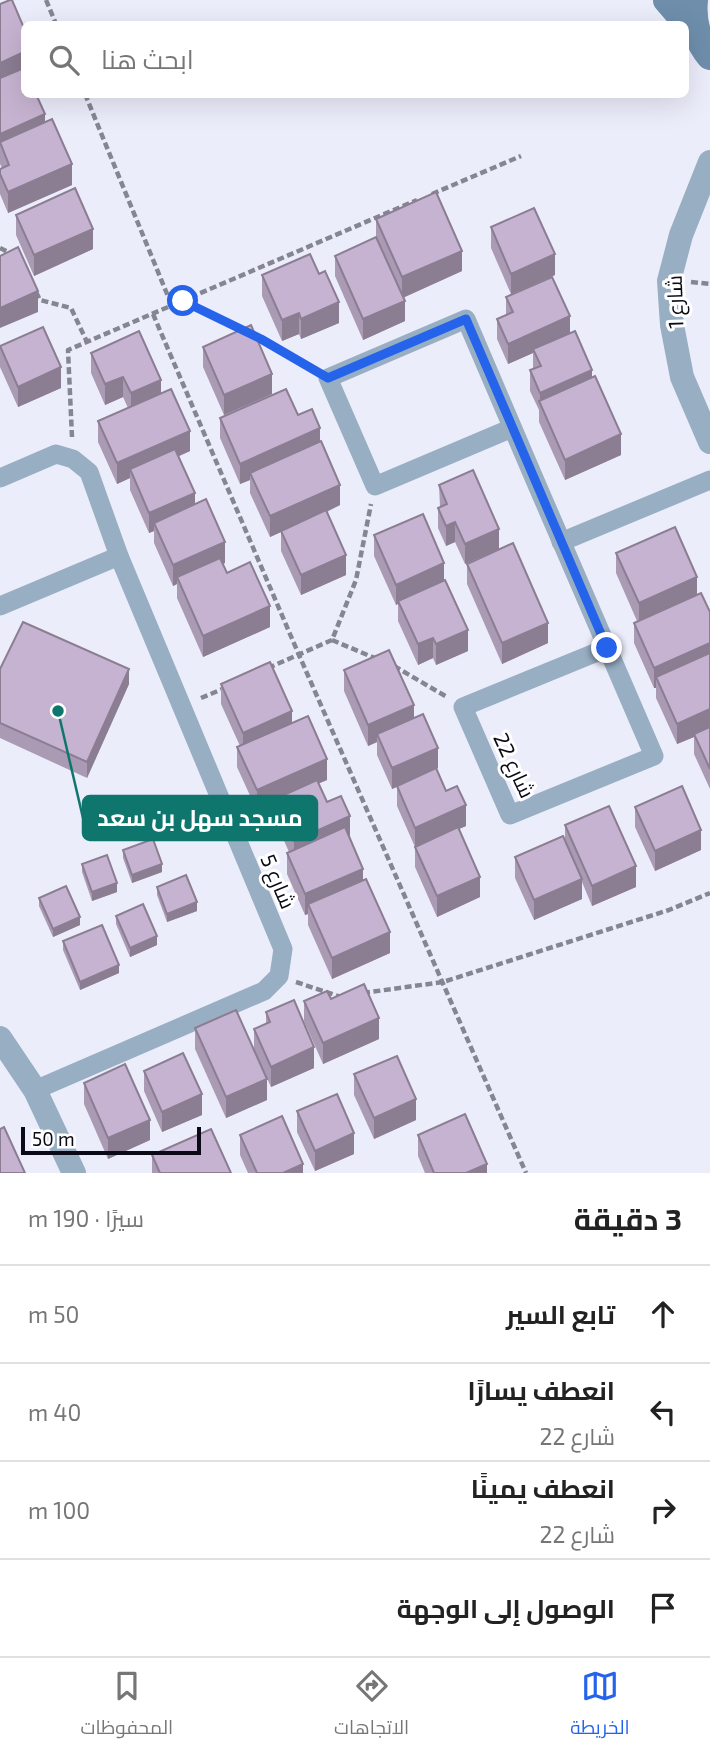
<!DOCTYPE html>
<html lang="ar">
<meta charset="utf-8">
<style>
body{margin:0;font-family:"Exo 2",Cairo,sans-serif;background:#f6f6f6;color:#222;direction:rtl}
.scale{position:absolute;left:21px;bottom:18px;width:180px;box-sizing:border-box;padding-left:7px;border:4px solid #090a15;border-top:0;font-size:19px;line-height:24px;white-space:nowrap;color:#090a15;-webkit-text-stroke:5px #fff;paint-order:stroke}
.stop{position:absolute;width:21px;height:21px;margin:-16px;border:5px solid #2563eb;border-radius:50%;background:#fff}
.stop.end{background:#2563eb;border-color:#fff;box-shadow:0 2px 7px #0008}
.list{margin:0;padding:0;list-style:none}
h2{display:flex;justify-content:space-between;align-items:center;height:91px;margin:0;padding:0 28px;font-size:30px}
h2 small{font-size:23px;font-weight:400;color:#767676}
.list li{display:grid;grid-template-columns:46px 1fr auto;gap:21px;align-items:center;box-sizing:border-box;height:98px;padding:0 28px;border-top:2px solid #e0e0e0}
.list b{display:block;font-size:26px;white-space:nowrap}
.list p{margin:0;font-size:23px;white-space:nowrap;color:#767676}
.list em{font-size:23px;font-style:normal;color:#767676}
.icon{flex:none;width:38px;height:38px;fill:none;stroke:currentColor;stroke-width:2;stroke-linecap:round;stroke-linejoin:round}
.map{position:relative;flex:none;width:710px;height:1173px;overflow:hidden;direction:ltr}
.search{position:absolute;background:#fff;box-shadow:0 7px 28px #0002;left:21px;right:21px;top:21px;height:77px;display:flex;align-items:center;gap:18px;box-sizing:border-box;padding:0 24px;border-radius:10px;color:#767676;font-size:26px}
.sheet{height:483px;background:#fff}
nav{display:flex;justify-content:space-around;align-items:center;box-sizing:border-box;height:98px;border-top:2px solid #e0e0e0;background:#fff;font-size:19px;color:#767676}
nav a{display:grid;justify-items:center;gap:4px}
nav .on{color:#2563eb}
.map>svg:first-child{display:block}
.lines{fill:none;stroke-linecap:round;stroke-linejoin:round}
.path{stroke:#858693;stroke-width:4.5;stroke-dasharray:7 3.5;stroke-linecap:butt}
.minor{stroke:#98aec3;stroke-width:19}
.tertiary{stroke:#98aec3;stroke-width:24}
.secondary{stroke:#6e8eac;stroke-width:28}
.wall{fill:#aa9ab4}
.shaded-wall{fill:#8b7d92}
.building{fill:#c6b3d1;stroke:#8b7d92;stroke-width:2}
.route{stroke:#2563eb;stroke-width:9}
.labels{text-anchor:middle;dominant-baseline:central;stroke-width:6;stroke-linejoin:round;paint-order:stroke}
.street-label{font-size:21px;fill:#090a15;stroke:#fff}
.leader{fill:none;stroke:#0f766e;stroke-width:2.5}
.callout-dot{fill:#0f766e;stroke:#fff;stroke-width:2.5}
.callout{fill:#0f766e;stroke:#0f766e;stroke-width:2.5}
.callout-label{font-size:23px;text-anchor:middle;font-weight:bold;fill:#fff}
</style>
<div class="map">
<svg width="710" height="1173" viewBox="0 0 710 1173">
<rect width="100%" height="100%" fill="#ecedfb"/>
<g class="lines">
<g class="path">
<path d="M46,0L56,24"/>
<path d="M85,94L172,306"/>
<path d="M432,194L521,156"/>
<path d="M0,248L12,254"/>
<path d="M691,282L710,284"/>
<path d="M36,292L40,300L71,308L87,342"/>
<path d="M184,301L261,339L312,369"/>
<path d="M153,314L299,655L526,1173"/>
<path d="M72,437L68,350L417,200"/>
<path d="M332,640L377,659"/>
<path d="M394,666L447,697"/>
<path d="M268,668L332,640L356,580L371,504"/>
<path d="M201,698L225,688"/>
<path d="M296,982L341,997"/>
<path d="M363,993L443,982L669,910L710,893"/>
</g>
<g class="minor">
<path d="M512,428L375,486L328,378L466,319C528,465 591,610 654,756L510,815L463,707L607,648"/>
<path d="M0,478L56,454L73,459L89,472L119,556L283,949L279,976L264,991L35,1090"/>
<path d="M561,542L710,480"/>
<path d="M0,606L119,556"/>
</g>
<g class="tertiary">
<path d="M710,162L681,235L669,281L672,325L682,377L710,442"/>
<path d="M0,1038L35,1090L74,1173"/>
</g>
<g class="secondary">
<path d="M667,0L697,35"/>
<path d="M694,0C692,20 697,40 710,56"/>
</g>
</g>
<g class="wall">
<path d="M0,4L24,94L45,122L72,185L8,213L0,194V169L2,168L0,164Z"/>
<path d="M16,215L93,249L34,276L16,235Z"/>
<path d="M376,219L462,271L403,298L405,321L363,340L335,276V256L376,237Z"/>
<path d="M491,227L555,275L511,294L491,248Z"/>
<path d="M262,275L339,323L301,339L299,334L282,341L262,296Z"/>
<path d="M506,297L570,333L592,378L621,455L565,480L539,422V410L530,391V370L533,369V353L508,364L497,339V319L506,315Z"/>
<path d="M0,346L61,388L18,407L0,367Z"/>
<path d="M203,347L272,394L224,415L203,367Z"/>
<path d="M91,353L161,393L190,451L179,456L195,504L225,563L223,564L227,573L270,627L203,657L177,598V584L173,586L154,543V531L149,533L130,490V478L117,484L98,442V421L128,408L123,397L105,405L91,373Z"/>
<path d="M298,415L320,442L340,505L327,512L346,575L301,595L281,551V532L270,537L250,493V480L240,484L220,438V418Z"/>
<path d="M473,470L465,564L455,542L446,546L438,528V508L440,507L439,485Z"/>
<path d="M374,535L468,651L436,665L433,658L418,665L398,621V604L396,605L374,556Z"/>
<path d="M616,553L697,594L710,612V789L694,754V737L677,744L656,698V688H654L634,643V623L637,621L616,573Z"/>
<path d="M467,564L548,643L502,664L467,584Z"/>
<path d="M0,669L129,684L87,778L0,738Z"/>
<path d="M344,670L414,718L438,768L436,769L446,791L466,826L459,829L480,897L437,917L415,867V847L397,806V787L392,789L377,755V742L368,746L344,691Z"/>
<path d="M221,684L292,722L327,780L319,783L327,802L350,837L363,880L390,953L332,979L308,925V914L305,915L287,874V853L289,852L275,820V803L257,811L237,767V747L240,746L221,704Z"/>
<path d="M635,807L701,850L655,871L635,827Z"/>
<path d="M565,825L636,887L592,906L582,882V899L534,920L515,878V857L565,842Z"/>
<path d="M123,850L162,872L132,883L123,858Z"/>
<path d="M82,864L117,892L92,901L82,872Z"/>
<path d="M157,887L197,911L167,922L157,895Z"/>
<path d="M39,898L80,925L53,937L39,906Z"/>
<path d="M116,916L157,945L130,957L116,924Z"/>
<path d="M63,941L119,973L80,990L63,950Z"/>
<path d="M331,999L379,1039L323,1064L304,1021V1001Z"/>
<path d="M266,1012L314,1068L271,1087L254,1050V1029L266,1024Z"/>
<path d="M195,1028L267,1100L226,1118L195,1049Z"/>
<path d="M144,1071L202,1115L162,1132L144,1091Z"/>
<path d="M354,1074L416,1120L374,1139L354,1095Z"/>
<path d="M84,1083L150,1140L108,1159L84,1104Z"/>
<path d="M297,1111L354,1154L315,1171L297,1132Z"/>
<path d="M240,1135L303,1173H248L240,1155Z"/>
<path d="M418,1135L487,1173H425L418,1156Z"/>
<path d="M152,1155L231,1173H152Z"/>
</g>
<g class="shaded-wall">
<path d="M24,52V73L0,83V63Z"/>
<path d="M45,114V135L0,143V134Z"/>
<path d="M72,164V185L8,213V192Z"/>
<path d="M93,229V249L34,276V255Z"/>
<path d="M462,251V271L402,298V277Z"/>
<path d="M555,254V275L511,294V274Z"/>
<path d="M38,291V312L0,328V308Z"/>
<path d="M405,301V321L363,340V319Z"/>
<path d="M339,302V323L301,339V319Z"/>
<path d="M299,313V334L282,341V320Z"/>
<path d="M570,316V337L533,349V353L508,364V344Z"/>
<path d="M61,367V388L18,407V387Z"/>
<path d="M592,370V390L540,404V393Z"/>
<path d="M272,374V394L224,415V395Z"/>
<path d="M123,377V397L105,405V384Z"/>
<path d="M161,380V400L131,414V393Z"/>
<path d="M320,428V449L250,473V480L240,484V464Z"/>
<path d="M190,431V451L133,477L130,469V478L117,484V463Z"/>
<path d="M621,434V455L565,480V460Z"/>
<path d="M340,485V505L270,537V516Z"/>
<path d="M195,493V513L154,523V531L149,533V513Z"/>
<path d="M455,522V542L446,546V526Z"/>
<path d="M499,529V549L465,564V544Z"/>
<path d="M225,542V563L179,583L177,577V584L173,586V565Z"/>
<path d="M346,555V575L301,595V575Z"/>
<path d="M444,563V583L398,601V604L396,605V585Z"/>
<path d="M697,577V598L639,624V603Z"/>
<path d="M270,606V627L203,657V636Z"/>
<path d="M548,623V643L502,664V643Z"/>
<path d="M468,630V651L436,665V644Z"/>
<path d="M433,638V658L418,665V644Z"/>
<path d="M710,643V663L656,677V688H654V668Z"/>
<path d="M129,669V684L87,778V762Z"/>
<path d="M414,705V725L377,734V742L368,746V725Z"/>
<path d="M710,709V730L694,734V737L677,744V724Z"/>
<path d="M292,711V732L243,754V733Z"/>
<path d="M438,748V768L392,789V768Z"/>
<path d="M327,759V780L276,802L275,799V803L257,811V790Z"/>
<path d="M466,805V826L415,848V828Z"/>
<path d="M350,816V837L294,862V841Z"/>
<path d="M701,830V850L655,871V851Z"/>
<path d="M162,864V872L132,883V875Z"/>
<path d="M636,866V887L592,906V886Z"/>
<path d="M363,869V889L308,904V914L305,915V894Z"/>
<path d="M480,877V897L437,917V896Z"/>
<path d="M582,879V899L534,920V900Z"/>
<path d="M117,883V892L92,901V892Z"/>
<path d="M197,902V911L167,922V914Z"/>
<path d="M80,917V925L53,937V929Z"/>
<path d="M390,932V953L332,979V958Z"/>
<path d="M157,936V945L130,957V948Z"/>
<path d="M119,965V973L80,990V982Z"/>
<path d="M379,1018V1039L323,1064V1043Z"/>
<path d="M314,1047V1068L271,1087V1067Z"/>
<path d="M267,1079V1100L226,1118V1097Z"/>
<path d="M202,1094V1115L162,1132V1112Z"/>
<path d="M416,1099V1120L374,1139V1118Z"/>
<path d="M150,1120V1140L108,1159V1138Z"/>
<path d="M354,1133V1154L315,1171V1151Z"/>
<path d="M303,1164V1173H283Z"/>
<path d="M487,1164V1173H466Z"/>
</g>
<g class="building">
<path d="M10,0H12L24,28V52L0,63V4Z"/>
<path d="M24,68V94H36L45,114L0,134V78Z"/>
<path d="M52,119L72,164L8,192L0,174V169L9,165L0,142Z"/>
<path d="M75,188L93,229L34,255L16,215Z"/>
<path d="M436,192L462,251L402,277L376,219Z"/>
<path d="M534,208L555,254L511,274L491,227Z"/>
<path d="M376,237L405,301L363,319L335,256Z"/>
<path d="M18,247L38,291L0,308V256Z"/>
<path d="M310,254L319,274L325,271L339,302L301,319L299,313L282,320L262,275Z"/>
<path d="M552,277L570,316L508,344L497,319L513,312L506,297Z"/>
<path d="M251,325L272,374L224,395L203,347Z"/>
<path d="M43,327L61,367L18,387L0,346Z"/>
<path d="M139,331L161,380L131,393L123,377L105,384L91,353Z"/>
<path d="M575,331L592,370L540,393L530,370L541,366L533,349Z"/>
<path d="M595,376L621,434L565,460L539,401Z"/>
<path d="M171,389L190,431L117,463L98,421Z"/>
<path d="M286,389L298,415L312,409L320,428L240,464L220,418Z"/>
<path d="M321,441L340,485L270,516L250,473Z"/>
<path d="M175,449L195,493L149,513L130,469Z"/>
<path d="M473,470L499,529L465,544L455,522L446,526L438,508L447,504L439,485Z"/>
<path d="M206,499L225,542L173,565L154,523Z"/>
<path d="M326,510L346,555L301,575L281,531Z"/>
<path d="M423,514L444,563L396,585L374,535Z"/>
<path d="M675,527L697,577L639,603L616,553Z"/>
<path d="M513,543L548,623L502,643L467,564Z"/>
<path d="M220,558L227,573L250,562L270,606L203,636L177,577Z"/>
<path d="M445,580L468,630L436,644L433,638L418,644L398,601Z"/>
<path d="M701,593L710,612V643L654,668L634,623Z"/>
<path d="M23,622L129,669L87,762L0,723V669Z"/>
<path d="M389,650L414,705L368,725L344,670Z"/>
<path d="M710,653V709L677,724L656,677Z"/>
<path d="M270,662L292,711L243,733L221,684Z"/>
<path d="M423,714L438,748L392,768L377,734Z"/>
<path d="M308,716L327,759L257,790L237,747Z"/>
<path d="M710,727V769L694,734Z"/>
<path d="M436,768L446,791L457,786L466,805L415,828L397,786Z"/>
<path d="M317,780L327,802L341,796L350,816L294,841L275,799Z"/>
<path d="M682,786L701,830L655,851L635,807Z"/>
<path d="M609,806L636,866L592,886L565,825Z"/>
<path d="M345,827L363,869L305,894L287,853Z"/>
<path d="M458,827L480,877L437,896L415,847Z"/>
<path d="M563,836L582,879L534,900L515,857Z"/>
<path d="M153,839L162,864L132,875L123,850Z"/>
<path d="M107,855L117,883L92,892L82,864Z"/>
<path d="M186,875L197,902L167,914L157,887Z"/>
<path d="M366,879L390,932L332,958L308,904Z"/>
<path d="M66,886L80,917L53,929L39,898Z"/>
<path d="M143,904L157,936L130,948L116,916Z"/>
<path d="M102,925L119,965L80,982L63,941Z"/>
<path d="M364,984L379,1018L323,1043L304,1001L327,991L331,999Z"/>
<path d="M294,1000L314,1047L271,1067L254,1029L270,1022L266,1012Z"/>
<path d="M236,1010L267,1079L226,1097L195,1028Z"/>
<path d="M183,1053L202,1094L162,1112L144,1071Z"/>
<path d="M397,1056L416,1099L374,1118L354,1074Z"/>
<path d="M125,1064L150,1120L108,1138L84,1083Z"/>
<path d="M337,1094L354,1133L315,1151L297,1111Z"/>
<path d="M465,1114L487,1164L466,1173H434L418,1135Z"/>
<path d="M282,1116L303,1164L283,1173H257L240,1135Z"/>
<path d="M4,1127L25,1173H0V1129Z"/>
<path d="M211,1129L231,1173H160L152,1155Z"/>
</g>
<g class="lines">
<path class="route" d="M183,301L261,339L328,378L466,319L607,648"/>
</g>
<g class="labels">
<g class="street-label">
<text transform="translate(674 302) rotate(-92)">شارع 1</text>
<text transform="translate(515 765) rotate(65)">شارع 22</text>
<text transform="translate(279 881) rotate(67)">شارع 5</text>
</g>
</g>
<path class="leader" d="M58 711L83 818"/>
<circle class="callout-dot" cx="58" cy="711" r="7"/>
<rect class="callout" x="83" y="796" width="234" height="44" rx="7"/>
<g class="callout-label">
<text x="200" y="826">مسجد سهل بن سعد</text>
</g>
</svg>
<div class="scale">50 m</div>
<div class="stop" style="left:183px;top:301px"></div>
<div class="stop end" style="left:607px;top:648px"></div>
<div class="search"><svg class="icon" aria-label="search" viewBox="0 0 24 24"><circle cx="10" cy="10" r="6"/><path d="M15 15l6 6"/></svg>ابحث هنا</div>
</div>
<section class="sheet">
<h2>3 دقيقة<small>سيرًا · 190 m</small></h2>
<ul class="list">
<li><svg class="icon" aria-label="ahead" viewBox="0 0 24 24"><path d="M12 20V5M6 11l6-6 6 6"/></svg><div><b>تابع السير</b></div><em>50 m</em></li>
<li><svg class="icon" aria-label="left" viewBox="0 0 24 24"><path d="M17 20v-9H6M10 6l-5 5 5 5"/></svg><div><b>انعطف يسارًا</b><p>شارع 22</p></div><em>40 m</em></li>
<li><svg class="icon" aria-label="right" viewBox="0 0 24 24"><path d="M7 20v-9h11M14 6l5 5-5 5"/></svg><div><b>انعطف يمينًا</b><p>شارع 22</p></div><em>100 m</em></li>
<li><svg class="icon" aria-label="arrive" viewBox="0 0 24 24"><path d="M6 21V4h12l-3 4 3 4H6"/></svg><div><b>الوصول إلى الوجهة</b></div></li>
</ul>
</section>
<nav>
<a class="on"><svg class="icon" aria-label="map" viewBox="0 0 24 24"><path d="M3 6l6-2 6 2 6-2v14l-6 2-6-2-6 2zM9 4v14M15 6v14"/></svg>الخريطة</a>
<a><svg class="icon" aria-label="directions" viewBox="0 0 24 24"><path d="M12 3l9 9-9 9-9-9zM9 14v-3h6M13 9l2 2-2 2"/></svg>الاتجاهات</a>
<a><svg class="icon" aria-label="saved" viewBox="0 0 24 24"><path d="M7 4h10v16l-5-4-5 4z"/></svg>المحفوظات</a>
</nav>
